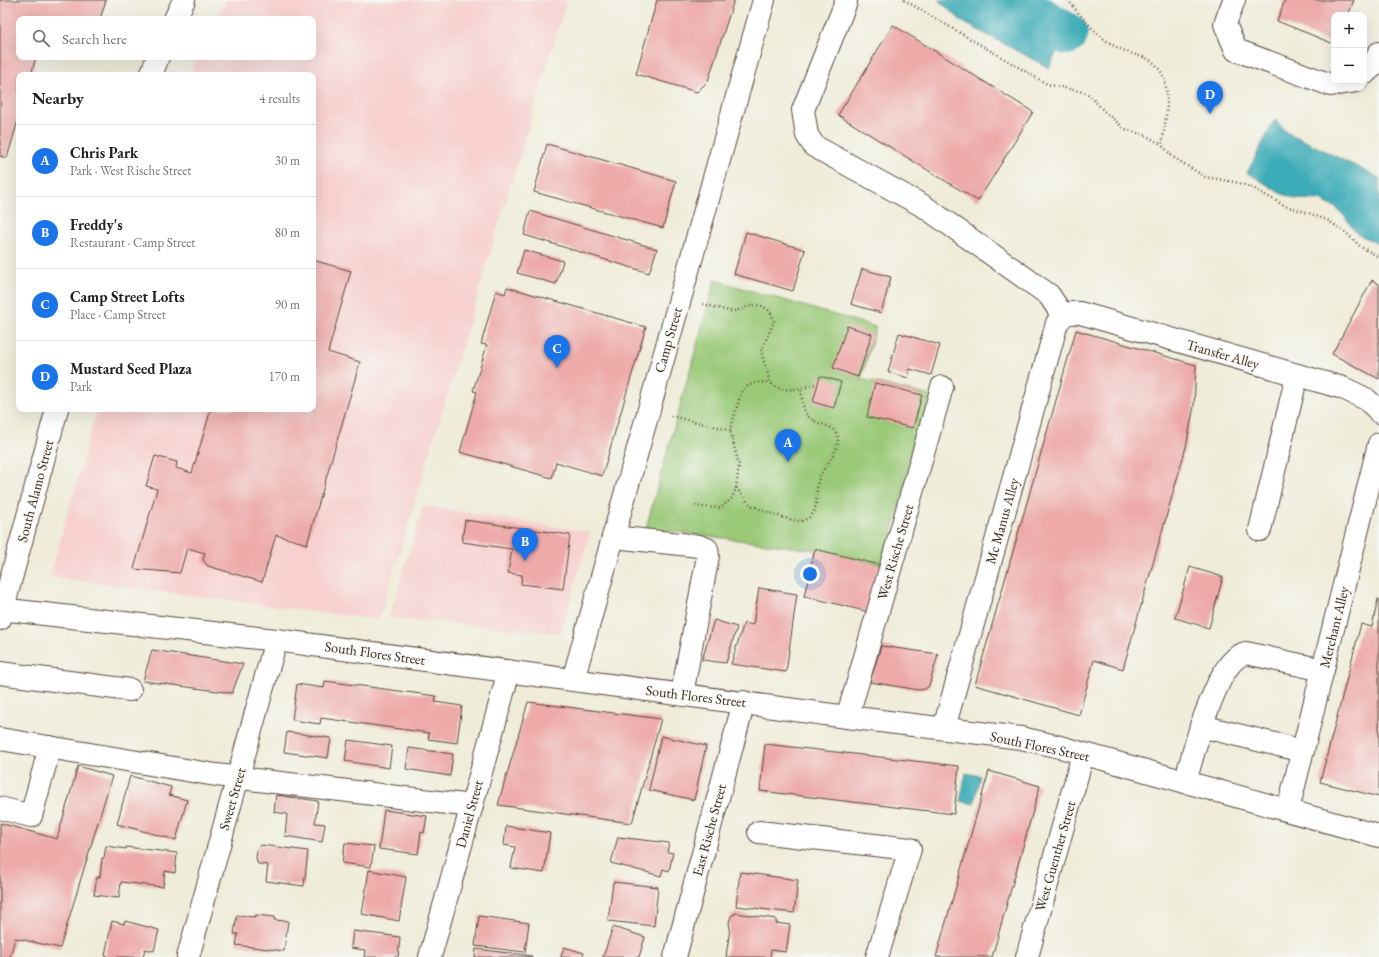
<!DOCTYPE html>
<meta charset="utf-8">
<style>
body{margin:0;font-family:"EB Garamond",serif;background:#f2f2f2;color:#202124}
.controls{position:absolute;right:12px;top:12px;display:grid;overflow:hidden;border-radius:8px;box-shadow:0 4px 16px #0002}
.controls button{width:36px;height:36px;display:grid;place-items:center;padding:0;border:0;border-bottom:1px solid #e0e0e0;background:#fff;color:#202124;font:20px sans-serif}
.you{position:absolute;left:810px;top:574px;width:14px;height:14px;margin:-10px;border:3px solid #fff;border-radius:50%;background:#1a73e8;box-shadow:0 0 0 6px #1a73e833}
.badge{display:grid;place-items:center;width:26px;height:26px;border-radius:50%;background:#1a73e8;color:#fff;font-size:13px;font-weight:700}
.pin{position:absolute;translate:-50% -33px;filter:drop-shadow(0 1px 2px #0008)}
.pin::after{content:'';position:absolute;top:21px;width:14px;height:12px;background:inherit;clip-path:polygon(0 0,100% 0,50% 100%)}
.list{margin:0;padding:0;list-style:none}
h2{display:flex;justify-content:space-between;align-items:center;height:52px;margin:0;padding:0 16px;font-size:17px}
h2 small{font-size:13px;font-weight:400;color:#757577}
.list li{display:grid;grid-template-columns:26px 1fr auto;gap:12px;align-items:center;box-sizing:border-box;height:72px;padding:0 16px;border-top:1px solid #e0e0e0}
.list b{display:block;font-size:15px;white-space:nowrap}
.list p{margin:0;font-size:13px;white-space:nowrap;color:#757577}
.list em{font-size:13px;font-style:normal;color:#757577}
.icon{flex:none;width:22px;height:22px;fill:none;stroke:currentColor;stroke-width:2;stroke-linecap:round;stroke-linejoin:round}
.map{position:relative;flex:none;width:1379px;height:957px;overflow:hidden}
.search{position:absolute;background:#fff;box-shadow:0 4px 16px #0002;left:16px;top:16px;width:300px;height:44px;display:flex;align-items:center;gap:10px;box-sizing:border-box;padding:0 14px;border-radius:8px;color:#757577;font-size:15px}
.panel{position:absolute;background:#fff;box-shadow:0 4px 16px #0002;left:16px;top:72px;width:300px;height:340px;border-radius:8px}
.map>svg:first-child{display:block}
.built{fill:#f7d0cf}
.green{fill:#9ac977;stroke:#6a7a4a}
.water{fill:#3babb7;stroke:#3b6a6a}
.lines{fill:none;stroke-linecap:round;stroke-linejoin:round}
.river{stroke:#3babb7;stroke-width:42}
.building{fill:#edaaa9}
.minor-casing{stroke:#56473a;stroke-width:24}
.major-casing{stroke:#56473a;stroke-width:24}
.path{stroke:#56473a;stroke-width:2.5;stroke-dasharray:1 3;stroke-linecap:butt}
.minor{stroke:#fff;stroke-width:22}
.major{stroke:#fff;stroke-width:22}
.labels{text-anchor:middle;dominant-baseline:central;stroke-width:3;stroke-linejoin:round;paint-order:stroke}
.street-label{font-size:14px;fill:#3b2a1e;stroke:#f6f6f2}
</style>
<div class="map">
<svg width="1379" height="957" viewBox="0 0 1379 957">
<rect width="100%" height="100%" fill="#f6f6f2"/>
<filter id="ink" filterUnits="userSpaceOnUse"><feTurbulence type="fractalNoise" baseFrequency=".025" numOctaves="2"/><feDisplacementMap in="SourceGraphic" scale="8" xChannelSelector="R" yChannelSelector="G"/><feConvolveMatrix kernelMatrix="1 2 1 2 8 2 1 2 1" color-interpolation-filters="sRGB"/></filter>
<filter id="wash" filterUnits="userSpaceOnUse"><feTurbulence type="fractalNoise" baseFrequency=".012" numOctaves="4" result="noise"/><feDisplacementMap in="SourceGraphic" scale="16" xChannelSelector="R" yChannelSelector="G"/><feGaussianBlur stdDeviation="0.9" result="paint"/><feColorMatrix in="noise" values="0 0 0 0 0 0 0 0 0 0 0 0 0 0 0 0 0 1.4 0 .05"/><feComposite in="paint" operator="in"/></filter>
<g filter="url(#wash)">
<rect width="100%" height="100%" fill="#efecd9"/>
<g class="built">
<path d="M227,0H567L379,620L50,577L97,409H313V75H190L195,57H313V19H215Z"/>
<path d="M423,506L590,532L561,633L389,618Z"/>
</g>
<path class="green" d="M715,280L876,327L861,379L930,396L883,565L814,550L646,528Z"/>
<g class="water">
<path d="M938,0H1044L1072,18L1049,68L963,22Z"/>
<path d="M1275,119L1285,131L1379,178V244L1357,234L1345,217L1336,208L1326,203L1321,200L1297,199L1280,193L1255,177L1247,173Z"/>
<path d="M966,773L980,776L974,804L960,801Z"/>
</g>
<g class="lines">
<path class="river" d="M1013,0L1067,34"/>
</g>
<g id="blocks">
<g class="building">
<path d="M0,0H106L100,19H19V57H36L31,75H19V117L7,158L0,156Z"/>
<path d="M657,0H734L708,81L697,92L636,74Z"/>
<path d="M1285,0H1354L1348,15H1334V44L1277,21Z"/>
<path d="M893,25L1033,112L978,201L838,115Z"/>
<path d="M547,144L676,181L663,228L534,192Z"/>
<path d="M530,211L657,249L649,273L524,235Z"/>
<path d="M746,232L805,250L793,291L734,274Z"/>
<path d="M524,250L563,261L556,284L517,273Z"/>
<path d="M313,260L351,271L328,352L360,362L307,544L276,535L262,582L208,566L203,560L205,553L187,548L180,573L134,569L157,489L146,486L155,456L177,462L176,468L192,473L211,409H313Z"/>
<path d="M862,269L891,277L881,313L851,304Z"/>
<path d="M1372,280L1379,284V379L1332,354Z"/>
<path d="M507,287L646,327L602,476L556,462L552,478L460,452L477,392L473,391L487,345L481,344L496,291L505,294Z"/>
<path d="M847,326L872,334L858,377L833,368Z"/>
<path d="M1076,330L1196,365L1194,406L1186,447L1123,669L1094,660L1079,715L975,685Z"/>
<path d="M899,333L940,345L931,375L910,369L908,378L888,372Z"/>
<path d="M820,376L841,382L834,408L813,402Z"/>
<path d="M875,383L922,395L913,428L867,417Z"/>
<path d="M465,520L570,535L563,589L521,584L522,575L508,573L512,549L462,542Z"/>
<path d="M815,549L880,565L869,612L804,596Z"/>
<path d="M1190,567L1223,577L1209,628L1175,618Z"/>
<path d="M759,588L797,594L786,672L731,664L744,623L753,625Z"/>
<path d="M1378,599H1379V797L1320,782L1361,624L1372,627Z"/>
<path d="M714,620L737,627L726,663L702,660Z"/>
<path d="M881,646L938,654L929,686L925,689L919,690L870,682Z"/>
<path d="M152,650L243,664L232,693L143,681Z"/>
<path d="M325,681L436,696L435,702L462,706L457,743L428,739L429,733L321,718L320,724L292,720L297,684L324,688Z"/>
<path d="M528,702L661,719L632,823L498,805Z"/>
<path d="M287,732L331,738L328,758L284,752Z"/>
<path d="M661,736L706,746L694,800L649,790Z"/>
<path d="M348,740L392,746L389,768L345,761Z"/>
<path d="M765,744L959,766L954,814L760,791Z"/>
<path d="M409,748L453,754L450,776L406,769Z"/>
<path d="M78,766L112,776L60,948L15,938L10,957H0V823L57,839Z"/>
<path d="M989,771L1040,786L992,957H936Z"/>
<path d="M130,776L171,787L169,795L187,800L176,840L117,824Z"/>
<path d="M276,795L318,801L315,823L325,824L322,842L285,836L287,814L274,812Z"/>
<path d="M384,810L427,816L424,833L421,832L418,854L379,849Z"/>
<path d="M506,826L550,833L544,873L511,868L515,847L504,845Z"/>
<path d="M618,837L669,843L667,852L673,853L669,871L663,869L661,876L611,863Z"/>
<path d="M345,843L374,846L371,867L342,863Z"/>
<path d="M261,845L308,851L304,886L266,881L268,865L258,864L256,858L257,850Z"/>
<path d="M106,846L126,849V847L177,853L175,873L165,871L163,887L121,882L119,898L94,895L97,877H100L102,858H104Z"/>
<path d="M369,870L406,877L399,921L362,914Z"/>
<path d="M740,872L798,880L794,913L736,906Z"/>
<path d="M613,882L658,887L654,926L608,921Z"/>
<path d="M736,913L776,919V923L790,925L786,952L771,950L770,957H726L730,928L729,922L731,916Z"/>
<path d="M237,915L255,917V915L275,917L274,920L288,921L284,951L236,945L238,934H234Z"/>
<path d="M479,916L529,923L525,952L475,946Z"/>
<path d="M112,921L124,924L125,921L159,930L154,951L145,949L143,957H108V956L105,955Z"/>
<path d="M613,927L645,937L639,957H603Z"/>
<path d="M353,931L400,937L398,957H364L365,950L351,948Z"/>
<path d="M564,947L584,953L582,957H561Z"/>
<path d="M476,949L532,956V957H475Z"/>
</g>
</g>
</g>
<g filter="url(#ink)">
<use href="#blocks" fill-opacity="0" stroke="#56473a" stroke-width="1"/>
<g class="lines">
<g class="minor-casing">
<g id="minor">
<path d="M1234,0L1225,24L1236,50L1331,85L1357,81"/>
<path d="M846,2L803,110L807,135L814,146L925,207L1049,295L1063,316"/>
<path d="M1364,74L1374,65L1379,53"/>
<path d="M1260,530L1297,375"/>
<path d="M613,537L699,546L707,549L708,556L682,694"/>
<path d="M0,673L130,690"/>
<path d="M573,680L764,0"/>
<path d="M847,717L857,685L942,387"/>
<path d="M1201,726C1210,705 1223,658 1246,653L1323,670"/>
<path d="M944,728L1057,323C1065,313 1067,312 1080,313L1343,388L1366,399L1378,410L1379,412"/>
<path d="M0,739L216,775L472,806"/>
<path d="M1185,782L1201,726L1303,751"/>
<path d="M0,808L31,816L50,747"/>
<path d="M1288,810L1379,444"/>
<path d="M759,832L910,849L877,957"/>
<path d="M188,957L276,640"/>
<path d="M430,957L509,671"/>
<path d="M675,957L744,702"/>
<path d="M1027,957L1083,754"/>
</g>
</g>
<g class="major-casing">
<g id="major">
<path d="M175,19L184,0"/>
<path d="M151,75L158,57"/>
<path d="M0,609L276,640L847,717L1021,738L1060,747L1379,836"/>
<path d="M0,619L57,409"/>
</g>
</g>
<g class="path">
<path d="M904,0L1047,84L1087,93L1106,113L1125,129L1147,136L1162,145"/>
<path d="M1068,0C1080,15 1094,33 1111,44C1116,47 1122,50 1128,52C1134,55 1142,56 1148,59C1177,75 1165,119 1162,145L1173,157L1205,177L1235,182L1251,187L1285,206L1309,213L1329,221L1346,233L1361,247L1379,257"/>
<path d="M703,304C712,306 722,310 731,311C744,311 754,299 767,309C771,312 773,317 774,322L761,351L770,382C782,396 802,387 817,384"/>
<path d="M671,416L730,430L741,393C748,382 759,382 770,382"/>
<path d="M736,488C741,493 745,500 750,504C756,509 792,521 799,521C805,521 811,517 814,512C818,501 815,487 820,476C825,465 840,450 838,437C835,423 815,426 807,415C802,408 802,397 801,389"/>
<path d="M695,505L701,507L721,508L732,498L736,488L739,465L730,430"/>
</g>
<use href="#minor" class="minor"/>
<use href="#major" class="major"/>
</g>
</g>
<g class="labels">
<g class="street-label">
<text transform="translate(668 340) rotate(-74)">Camp Street</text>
<text transform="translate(1223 354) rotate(16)">Transfer Alley</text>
<text transform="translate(35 491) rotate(-75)">South Alamo Street</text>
<text transform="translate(1002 521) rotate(-74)">Mc Manus Alley</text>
<text transform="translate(895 552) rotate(-74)">West Rische Street</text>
<text transform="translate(1334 627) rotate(-76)">Merchant Alley</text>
<text transform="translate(375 653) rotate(8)">South Flores Street</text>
<text transform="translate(696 696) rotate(7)">South Flores Street</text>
<text transform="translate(1040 746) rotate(12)">South Flores Street</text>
<text transform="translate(232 799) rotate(-74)">Sweet Street</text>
<text transform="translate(469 814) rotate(-75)">Daniel Street</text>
<text transform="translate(709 830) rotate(-75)">East Rische Street</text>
<text transform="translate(1055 856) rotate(-74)">West Guenther Street</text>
</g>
</g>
</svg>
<div class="controls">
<button>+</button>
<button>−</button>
</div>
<div class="you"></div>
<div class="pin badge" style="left:788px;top:462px">A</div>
<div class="pin badge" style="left:525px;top:561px">B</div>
<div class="pin badge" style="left:557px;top:368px">C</div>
<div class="pin badge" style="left:1210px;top:114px">D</div>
<div class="search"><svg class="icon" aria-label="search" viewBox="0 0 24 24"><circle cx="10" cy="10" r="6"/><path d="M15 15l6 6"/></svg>Search here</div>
<section class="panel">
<h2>Nearby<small>4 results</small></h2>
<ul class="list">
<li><span class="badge">A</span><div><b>Chris Park</b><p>Park · West Rische Street</p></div><em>30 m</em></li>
<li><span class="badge">B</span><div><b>Freddy's</b><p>Restaurant · Camp Street</p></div><em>80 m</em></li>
<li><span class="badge">C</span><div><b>Camp Street Lofts</b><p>Place · Camp Street</p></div><em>90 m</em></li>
<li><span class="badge">D</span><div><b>Mustard Seed Plaza</b><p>Park</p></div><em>170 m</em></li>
</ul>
</section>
</div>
